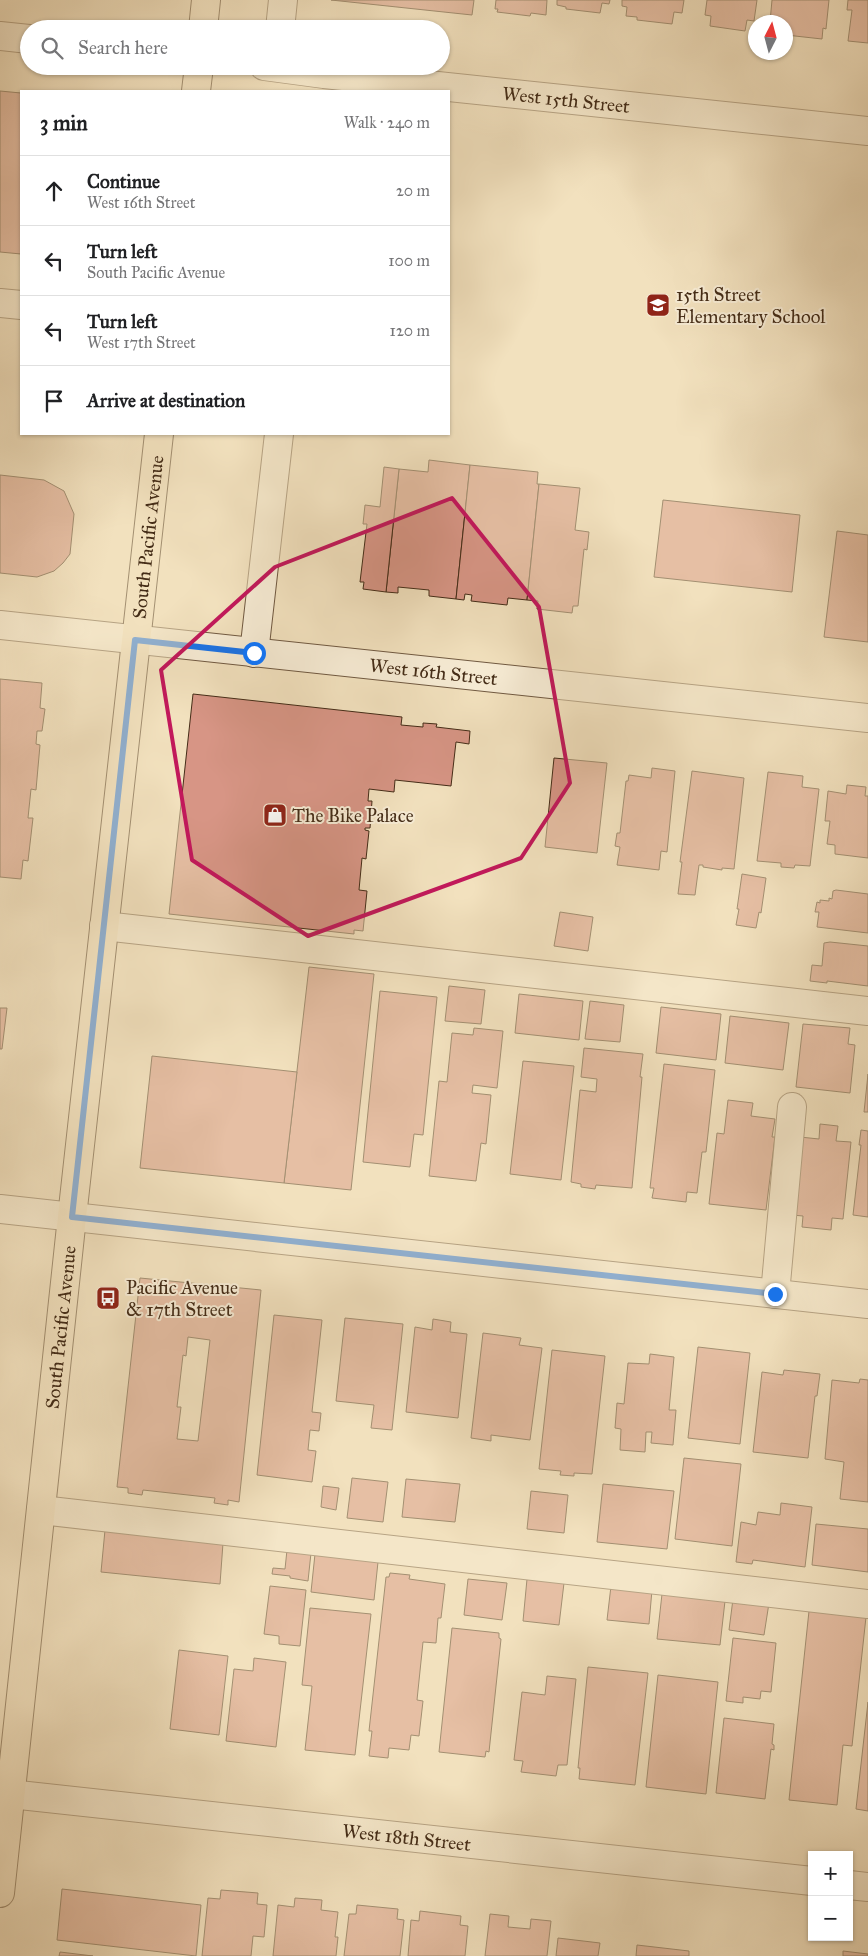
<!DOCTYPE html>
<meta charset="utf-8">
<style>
body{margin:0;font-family:"IM FELL Great Primer",serif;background:#f6f6f6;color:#202124}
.controls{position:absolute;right:15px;bottom:15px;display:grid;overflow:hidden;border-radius:0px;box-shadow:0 1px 4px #0004}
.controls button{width:45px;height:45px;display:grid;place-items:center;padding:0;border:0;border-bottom:1px solid #e0e0e0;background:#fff;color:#202124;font:25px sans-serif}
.compass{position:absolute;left:748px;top:15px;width:45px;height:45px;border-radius:50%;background:#fff;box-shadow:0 1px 4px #0004;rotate:6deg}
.stop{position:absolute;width:15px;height:15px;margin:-11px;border:4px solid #1a73e8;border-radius:50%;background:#fff}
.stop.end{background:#1a73e8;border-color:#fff;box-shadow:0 1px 5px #0008}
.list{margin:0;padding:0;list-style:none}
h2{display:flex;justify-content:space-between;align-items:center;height:65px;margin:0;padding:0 20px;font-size:21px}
h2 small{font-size:16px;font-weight:400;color:#757577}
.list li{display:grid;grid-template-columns:32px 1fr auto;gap:15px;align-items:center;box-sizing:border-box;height:70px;padding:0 20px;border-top:1px solid #e0e0e0}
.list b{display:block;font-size:19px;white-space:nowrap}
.list p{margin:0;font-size:16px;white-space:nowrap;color:#757577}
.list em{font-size:16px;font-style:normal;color:#757577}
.icon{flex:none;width:28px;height:28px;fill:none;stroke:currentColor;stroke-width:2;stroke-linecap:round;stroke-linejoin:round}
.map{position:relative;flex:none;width:868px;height:1956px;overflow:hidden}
.search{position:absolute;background:#fff;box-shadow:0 1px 4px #0004;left:20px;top:20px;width:430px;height:55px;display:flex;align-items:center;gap:12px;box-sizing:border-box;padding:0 18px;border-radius:28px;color:#757577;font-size:19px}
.panel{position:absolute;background:#fff;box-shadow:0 1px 4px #0004;left:20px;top:90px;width:430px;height:345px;border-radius:0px}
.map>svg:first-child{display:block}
.building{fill:#d79585;stroke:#442c17;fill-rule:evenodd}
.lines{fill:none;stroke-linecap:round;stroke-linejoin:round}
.minor-casing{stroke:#705941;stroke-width:30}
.major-casing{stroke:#442c17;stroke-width:30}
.minor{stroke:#f7ecd5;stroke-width:28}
.major{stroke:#f2e1be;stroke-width:28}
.route{stroke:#1a73e8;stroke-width:6}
.marked{fill:none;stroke:#c2185b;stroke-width:4;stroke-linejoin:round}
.labels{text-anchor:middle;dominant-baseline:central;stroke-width:4;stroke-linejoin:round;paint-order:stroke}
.street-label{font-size:19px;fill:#442c17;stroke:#f7ecd5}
.poi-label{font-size:19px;fill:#442c17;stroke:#f7ecd5;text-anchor:start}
</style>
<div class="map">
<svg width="868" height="1956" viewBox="0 0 868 1956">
<rect width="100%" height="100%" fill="#f2e1be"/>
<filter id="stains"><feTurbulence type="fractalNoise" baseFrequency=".004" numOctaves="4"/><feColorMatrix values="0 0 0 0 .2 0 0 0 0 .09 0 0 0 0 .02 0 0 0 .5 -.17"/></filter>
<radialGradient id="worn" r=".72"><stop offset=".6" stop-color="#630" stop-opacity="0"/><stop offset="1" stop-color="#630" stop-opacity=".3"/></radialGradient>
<g class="building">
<path d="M331,0H474L472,15Z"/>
<path d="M496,0H547L546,15L531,13L530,16L497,12L498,9H495Z"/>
<path d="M557,0H610L609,4L602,3L600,13L566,9V7L557,5Z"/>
<path d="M622,0H684L682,13L674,12L672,24L637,20V17L626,16L627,7L622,6Z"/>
<path d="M707,0H757L754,21L747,20L745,31L710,26L711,16L705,15Z"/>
<path d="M772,0H829L826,29L823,28L822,39L786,35V22H770Z"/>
<path d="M848,0H868V43L848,41L852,10H847Z"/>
<path d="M0,91L21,93V254L0,252Z"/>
<path d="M429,460L470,465L456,599L429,596V590L398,587V593L386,592L399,469L428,472Z"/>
<path d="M470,465L538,472L537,484H539L527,600L508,598L507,605L471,601L472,595L465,594L464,600L456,599Z"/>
<path d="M384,467L399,469L386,592L363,589L364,582H360L367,524H363L365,505L380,507Z"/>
<path d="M0,475L44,480L64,491L74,514L70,554L63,563L54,571L37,577L0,573Z"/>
<path d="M539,484L580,488L575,530L589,532L587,550L584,549L578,606H573L572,613L537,609L538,601L527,600Z"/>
<path d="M663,500L800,515L792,592L654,577Z"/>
<path d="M837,531L868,535V642L824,637Z"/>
<path d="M0,679L42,683L40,708L45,709L42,731H37L36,744L40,745L36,790L31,789L28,818H33L28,861L23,860L21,879L0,877Z"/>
<path d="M193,694L402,717L401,725L423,727V723L437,724L436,727L470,731L469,744L456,742L451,786L395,780L394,792L369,789L368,801H372L370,828H365V830L369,831L366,859L362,858L359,890L367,891L363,931L354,930V934L169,914Z"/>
<path d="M554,758L607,763L597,853L545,847Z"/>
<path d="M652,768L675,771L667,852L661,851L659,870L617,865L620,847L615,846L617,833H620L626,781H628L629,775L651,778Z"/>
<path d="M692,771L744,778L734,869L722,868V870L703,867V865H699L695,895L678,894L682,862H680Z"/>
<path d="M768,772L803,776L802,787L819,789L810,866L795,865L794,868L781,867V863L757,861Z"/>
<path d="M847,785L866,787L865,796H868V858L835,854V845L827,844L830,821H825L828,791L846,794Z"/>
<path d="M742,874L766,878L761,913L759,912L756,928L736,925L739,909H737Z"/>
<path d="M836,890L868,894V933L817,927L819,912H815L817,902L820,903V900L829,901V898L832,899L833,891Z"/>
<path d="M560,912L593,917L588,951L554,946Z"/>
<path d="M830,942L868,946V986L827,981V983L810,981L812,965L822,966L824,943Z"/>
<path d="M309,967L374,974L351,1190L284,1183Z"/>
<path d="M449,986L485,990L481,1024L445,1021Z"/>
<path d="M380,991L437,997L423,1135L414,1134L410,1167L363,1162Z"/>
<path d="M519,994L583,1001L579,1040L515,1033Z"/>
<path d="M590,1001L624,1005L620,1042L585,1039Z"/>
<path d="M661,1007L721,1014L716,1060L656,1053Z"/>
<path d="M0,1008H7L2,1049H0Z"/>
<path d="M730,1016L789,1023L783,1070L725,1063Z"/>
<path d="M803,1024L850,1028L848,1044L855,1045L850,1093L796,1087Z"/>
<path d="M474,1028L503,1031L497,1088L473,1085L472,1093L491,1095L486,1144L481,1143L476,1181L429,1176L439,1081L447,1082L452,1033L473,1035Z"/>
<path d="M584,1048L643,1054L640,1077H642L632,1188L596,1185L595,1189L581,1187V1184L571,1182L580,1090L596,1092L597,1079L581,1077Z"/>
<path d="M152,1056L297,1072L284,1183L140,1168Z"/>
<path d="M523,1061L574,1066L561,1180L510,1174Z"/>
<path d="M664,1064L715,1070L706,1152H702L697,1193L687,1192L686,1202L652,1198L654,1188H650Z"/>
<path d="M868,1074V1112H864Z"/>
<path d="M728,1100L753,1103L751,1116L775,1119L772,1137H775L766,1210L709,1204L717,1133L724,1134Z"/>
<path d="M820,1124L838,1126L836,1141L851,1142L843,1219L832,1218L831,1230L802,1227L803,1216L792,1215L800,1137L819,1139Z"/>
<path d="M861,1130L868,1131V1217L853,1215L861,1145H859Z"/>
<path d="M140,1278L261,1290L239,1502L228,1500V1505L214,1503L215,1498L143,1490L142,1495L128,1493V1488L117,1487ZM188,1337L210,1340L198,1441L177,1439L181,1407H177L183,1355L186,1356Z"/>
<path d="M274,1315L322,1320L312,1412L321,1413L319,1431L310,1430L308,1450L316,1451L312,1482L257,1475Z"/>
<path d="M345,1318L403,1324L392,1430L371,1428L374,1405L336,1401Z"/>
<path d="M433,1319L451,1322L450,1332L467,1334L458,1418L406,1412L415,1327L432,1330Z"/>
<path d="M483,1333L521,1338L519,1345L542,1348L530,1440L491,1435V1441L471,1438Z"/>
<path d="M698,1347L750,1353L740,1444L688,1438Z"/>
<path d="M552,1350L605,1356L592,1474L574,1473V1476L560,1475L561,1471L539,1469Z"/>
<path d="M650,1354L674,1357L669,1410H676L673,1445L651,1443L652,1432H646L645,1452L620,1450L621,1429L615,1428L617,1403L624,1404L628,1363L649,1364Z"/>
<path d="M784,1370L820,1374L817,1396H815L808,1458L753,1452L762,1372L783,1375Z"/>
<path d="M860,1379L868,1380V1502L840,1499L844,1462L825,1459L832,1380L859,1383Z"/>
<path d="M684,1458L741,1464L732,1546L675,1539Z"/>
<path d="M352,1478L388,1482L383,1522L347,1518Z"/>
<path d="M406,1479L460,1484L455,1522L402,1517Z"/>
<path d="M603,1484L674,1491L667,1549L597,1542Z"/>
<path d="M323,1486L339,1488L336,1510L321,1507Z"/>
<path d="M531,1491L568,1495L564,1533L527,1529Z"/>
<path d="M781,1503L812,1507L805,1567L753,1560L752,1564L736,1562L741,1522L756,1525L758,1512L780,1515Z"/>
<path d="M816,1524L868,1529V1572L812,1565Z"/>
<path d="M105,1530L223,1543L220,1584L101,1572Z"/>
<path d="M287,1550L311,1553L308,1581L290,1578V1576L272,1574L273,1568L285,1569Z"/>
<path d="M315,1554L378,1562L374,1600L311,1592Z"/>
<path d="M390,1573L410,1575L409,1579L445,1584L441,1618H438L436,1643L423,1642L417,1700L423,1701L419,1736L411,1735L409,1750L389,1748L388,1758L369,1756L372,1731H369L386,1577H389Z"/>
<path d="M468,1579L507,1583L502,1620L464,1615Z"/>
<path d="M527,1579L564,1583L559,1625L523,1621Z"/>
<path d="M270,1586L306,1590L300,1646L279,1644V1636L264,1634Z"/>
<path d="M611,1586L652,1590L649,1624L607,1620Z"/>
<path d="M662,1594L725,1601L720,1645L657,1639Z"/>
<path d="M733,1599L769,1603L764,1635L729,1630Z"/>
<path d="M310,1608L371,1614L355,1755L305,1750L312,1686L302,1685Z"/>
<path d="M809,1611L866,1617L852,1746L843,1745L837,1805L789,1800Z"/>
<path d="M452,1628L499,1633V1638L501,1639L489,1752L486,1751L485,1757L439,1752Z"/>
<path d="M733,1638L776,1643L771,1692L761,1691L760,1699L743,1697V1703L726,1701Z"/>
<path d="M179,1650L228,1656L219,1735L170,1729Z"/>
<path d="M254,1658L286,1662L276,1747L226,1741L234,1669L253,1671Z"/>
<path d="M588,1667L648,1673L635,1785L579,1779L580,1768H578Z"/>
<path d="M658,1675L718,1682L706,1794L646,1787Z"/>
<path d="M547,1676L576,1679L567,1765H558L556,1776L521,1772L523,1761L514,1760L522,1692L545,1695Z"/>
<path d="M868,1702V1811L856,1809Z"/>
<path d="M724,1718L774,1724L772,1744L774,1745V1750L771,1749L765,1799L716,1793Z"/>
<path d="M62,1889L201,1905L196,1956L57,1940Z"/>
<path d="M221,1890L258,1893L257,1904L267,1905L264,1937L253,1936L251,1956H202L208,1898L220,1899Z"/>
<path d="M295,1898L322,1900L321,1910L338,1912L335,1937H338L336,1956H273L278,1905L294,1907Z"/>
<path d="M357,1905L398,1909L397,1919L404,1920L400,1956H344L349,1914H356Z"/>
<path d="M420,1911L461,1916L460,1925L468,1926L465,1956H408L411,1920L419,1921Z"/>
<path d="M490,1914L509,1916L508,1927L530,1929L531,1919L551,1921L547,1956H485Z"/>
<path d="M558,1938L600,1943L598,1956H556Z"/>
<path d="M637,1945L689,1951V1956H636Z"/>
<path d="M843,1951L868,1954V1956H843Z"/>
<path d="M60,1952L93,1956H59Z"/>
</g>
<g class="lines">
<g class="minor-casing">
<g id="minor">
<path d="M280,29L283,0"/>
<path d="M0,36L29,39"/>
<path id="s1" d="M264,66L324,74L868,131"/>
<path d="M0,303L21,305"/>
<path id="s2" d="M0,625L868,718"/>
<path d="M254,653L279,434"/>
<path d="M104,926L868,1011"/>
<path d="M0,1209L868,1304"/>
<path d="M775,1294L792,1107"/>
<path d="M41,1510L868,1604"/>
<path id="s3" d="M0,1793L812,1881"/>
<path d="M849,1885L868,1887"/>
</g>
</g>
<g class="major-casing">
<g id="major">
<path d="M203,29L206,0"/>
<path d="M196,91L199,66"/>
<path id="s4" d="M0,1893L72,1217L159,434"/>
</g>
</g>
<use href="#minor" class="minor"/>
<use href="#major" class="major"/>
</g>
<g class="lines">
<path class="route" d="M254,653L135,640L72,1217L775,1294"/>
</g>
<path d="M0 0H868V1956H0ZM452,498L539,607L570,783L521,858L308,936L192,860L161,670L275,567Z" fill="#f2e1be" fill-opacity=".55" fill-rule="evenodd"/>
<path class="marked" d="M452,498L539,607L570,783L521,858L308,936L192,860L161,670L275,567Z"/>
<defs>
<g id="school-square" transform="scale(1.25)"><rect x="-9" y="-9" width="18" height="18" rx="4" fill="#8f2418" stroke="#f7ecd5"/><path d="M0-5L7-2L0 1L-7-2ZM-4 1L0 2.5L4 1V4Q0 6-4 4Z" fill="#fff"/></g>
<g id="shop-square" transform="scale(1.25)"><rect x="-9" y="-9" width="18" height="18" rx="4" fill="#8f2418" stroke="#f7ecd5"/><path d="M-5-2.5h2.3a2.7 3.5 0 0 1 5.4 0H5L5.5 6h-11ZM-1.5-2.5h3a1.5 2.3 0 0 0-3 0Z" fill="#fff"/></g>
<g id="bus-square" transform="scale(1.25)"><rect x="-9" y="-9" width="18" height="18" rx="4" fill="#8f2418" stroke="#f7ecd5"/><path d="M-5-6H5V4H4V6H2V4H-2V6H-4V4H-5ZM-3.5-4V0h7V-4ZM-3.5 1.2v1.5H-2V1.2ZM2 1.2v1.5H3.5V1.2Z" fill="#fff"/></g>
</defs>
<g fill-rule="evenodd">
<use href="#school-square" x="658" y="305"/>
<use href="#shop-square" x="275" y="815"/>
<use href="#bus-square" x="108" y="1298"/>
</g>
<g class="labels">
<g class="street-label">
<text stroke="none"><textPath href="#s1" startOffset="304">West 15th Street</textPath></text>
<text stroke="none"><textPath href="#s4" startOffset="1364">South Pacific Avenue</textPath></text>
<text stroke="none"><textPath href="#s2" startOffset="436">West 16th Street</textPath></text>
<text stroke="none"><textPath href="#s4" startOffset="569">South Pacific Avenue</textPath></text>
<text stroke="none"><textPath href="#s3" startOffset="409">West 18th Street</textPath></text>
</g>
<g class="poi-label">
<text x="676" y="294">15th Street<tspan x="676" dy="22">Elementary School</tspan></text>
<text x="292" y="815">The Bike Palace</text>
<text x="126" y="1287">Pacific Avenue<tspan x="126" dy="22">&amp; 17th Street</tspan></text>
</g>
</g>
<rect width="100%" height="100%" filter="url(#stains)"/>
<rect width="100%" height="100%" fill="url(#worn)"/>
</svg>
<div class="controls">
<button>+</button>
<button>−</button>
</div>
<svg class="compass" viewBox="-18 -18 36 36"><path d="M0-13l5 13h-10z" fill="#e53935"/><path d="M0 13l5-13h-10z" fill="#757577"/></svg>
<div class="stop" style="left:254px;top:653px"></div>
<div class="stop end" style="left:775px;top:1294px"></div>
<div class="search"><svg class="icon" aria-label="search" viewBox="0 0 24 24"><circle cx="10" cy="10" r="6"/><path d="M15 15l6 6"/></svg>Search here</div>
<section class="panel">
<h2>3 min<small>Walk · 240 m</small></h2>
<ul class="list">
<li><svg class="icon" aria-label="ahead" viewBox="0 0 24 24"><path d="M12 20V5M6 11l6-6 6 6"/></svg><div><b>Continue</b><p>West 16th Street</p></div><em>20 m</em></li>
<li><svg class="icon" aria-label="left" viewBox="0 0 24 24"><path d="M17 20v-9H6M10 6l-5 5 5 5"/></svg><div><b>Turn left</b><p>South Pacific Avenue</p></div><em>100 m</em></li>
<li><svg class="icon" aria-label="left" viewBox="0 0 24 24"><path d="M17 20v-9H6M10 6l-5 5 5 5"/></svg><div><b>Turn left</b><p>West 17th Street</p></div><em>120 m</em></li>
<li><svg class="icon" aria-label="arrive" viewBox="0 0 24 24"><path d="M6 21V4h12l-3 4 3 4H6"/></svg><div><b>Arrive at destination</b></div></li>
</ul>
</section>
</div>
